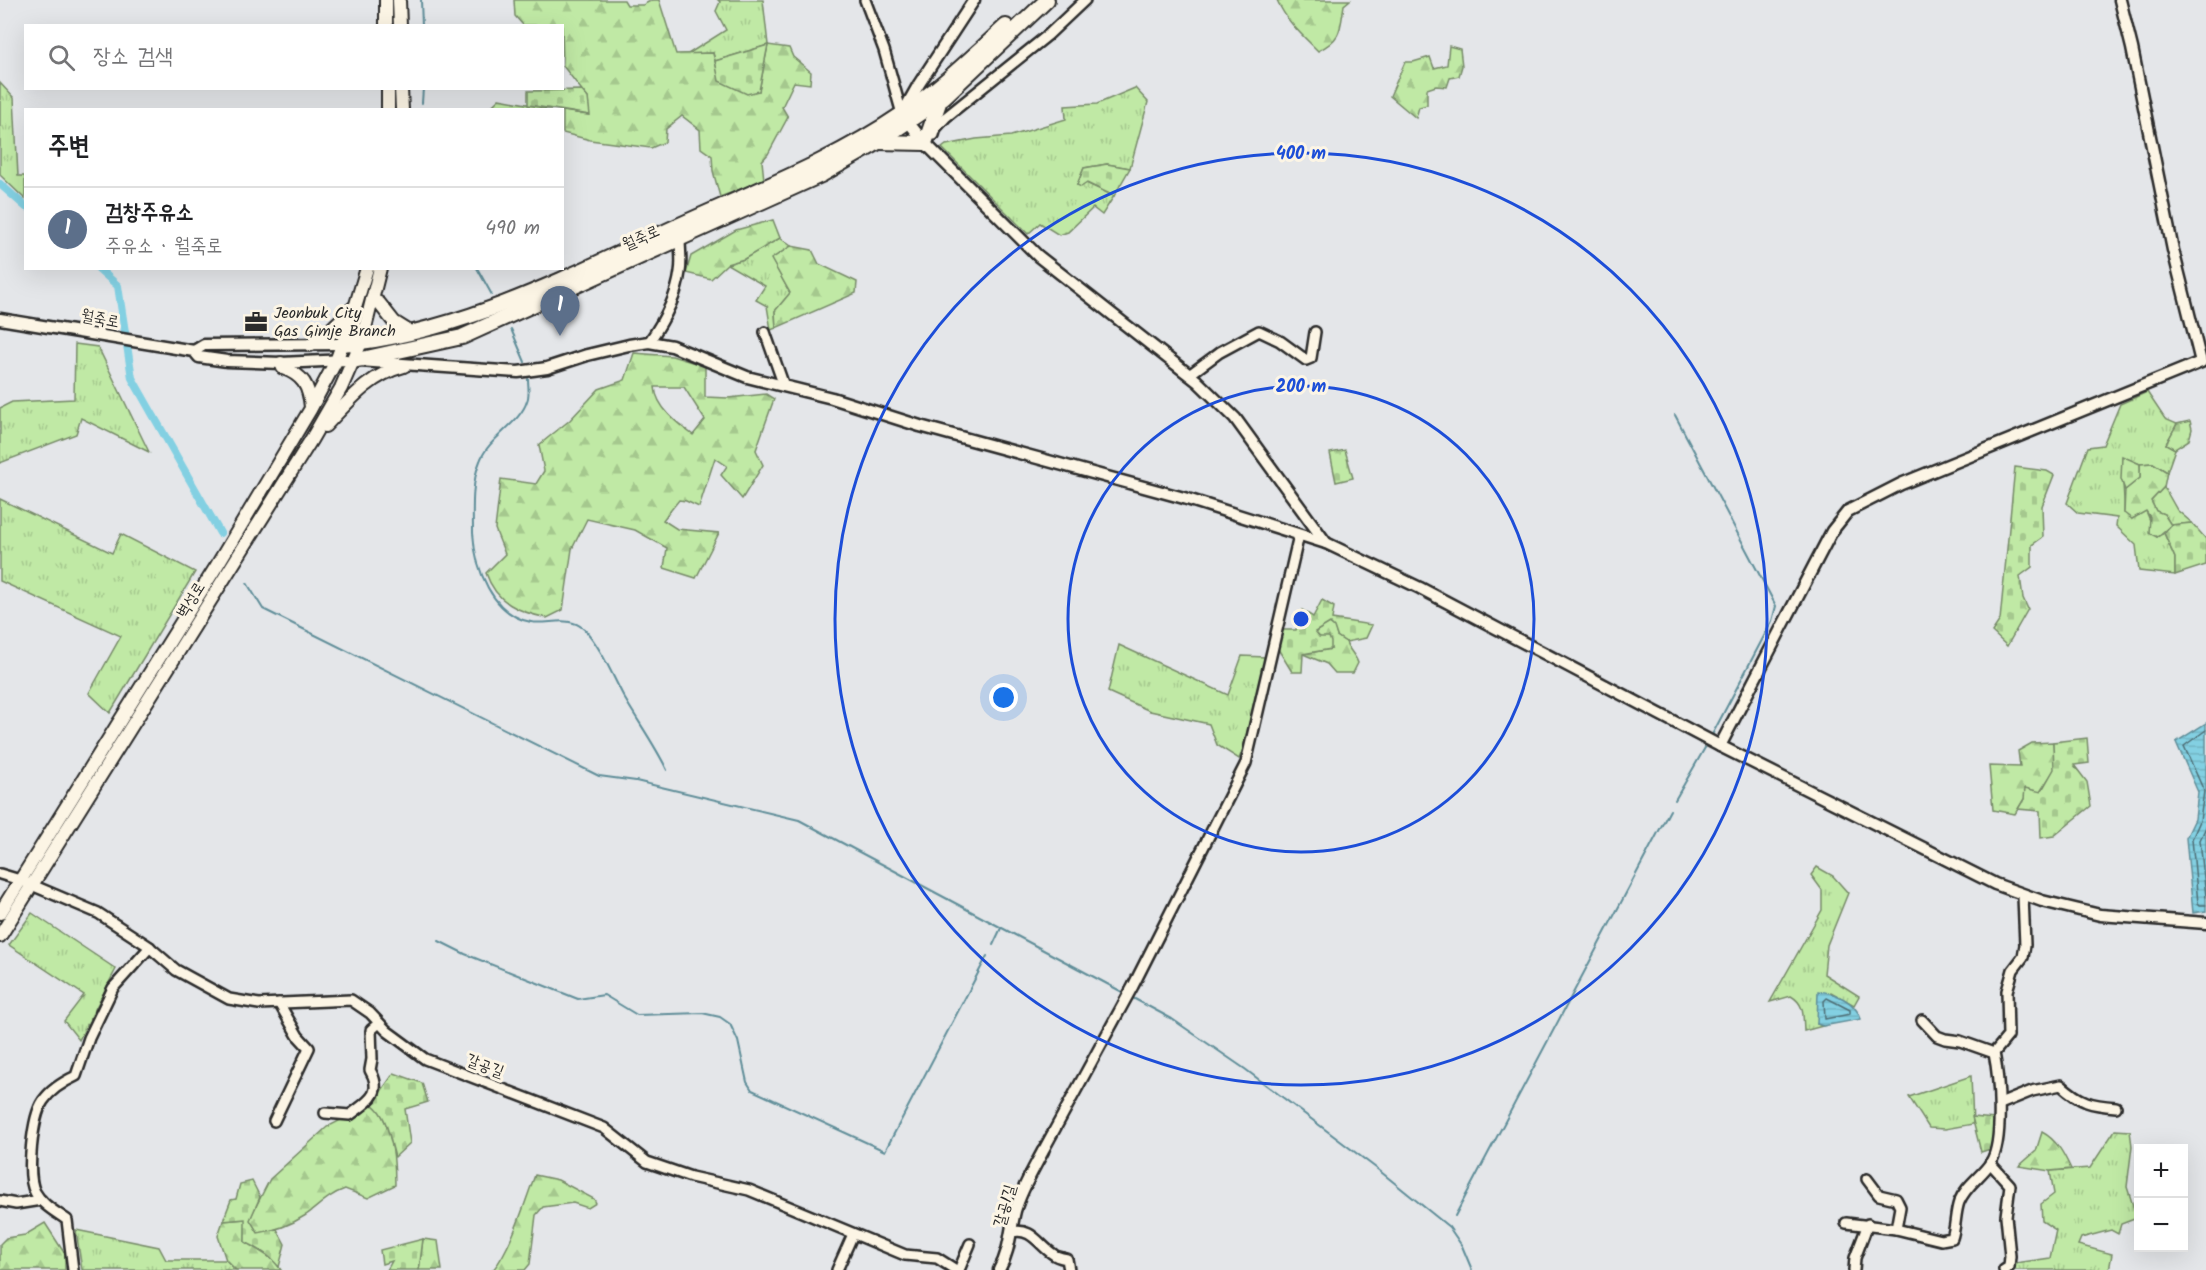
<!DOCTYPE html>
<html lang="ko">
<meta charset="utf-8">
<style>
body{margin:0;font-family:Kalam,"Poor Story",sans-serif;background:#f6f6f6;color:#202124}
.controls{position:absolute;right:18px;bottom:18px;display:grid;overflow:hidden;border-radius:0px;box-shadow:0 6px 24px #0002}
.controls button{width:54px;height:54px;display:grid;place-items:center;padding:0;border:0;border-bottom:2px solid #e0e0e0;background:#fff;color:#202124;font:30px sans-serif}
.you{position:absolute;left:1004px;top:698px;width:21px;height:21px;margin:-15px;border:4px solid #fff;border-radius:50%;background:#1a73e8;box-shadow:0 0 0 9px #1a73e833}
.badge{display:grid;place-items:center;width:39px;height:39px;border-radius:50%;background:#111827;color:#fff;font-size:20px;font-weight:700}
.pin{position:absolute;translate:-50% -50px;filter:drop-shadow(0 2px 3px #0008)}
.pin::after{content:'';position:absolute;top:32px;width:21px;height:18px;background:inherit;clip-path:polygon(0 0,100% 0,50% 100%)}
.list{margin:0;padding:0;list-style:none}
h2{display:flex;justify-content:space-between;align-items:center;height:78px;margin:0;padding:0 24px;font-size:26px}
h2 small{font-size:20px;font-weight:400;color:#757577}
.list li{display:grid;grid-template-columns:39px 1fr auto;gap:18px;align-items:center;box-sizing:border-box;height:84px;padding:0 24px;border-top:2px solid #e0e0e0}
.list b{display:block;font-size:22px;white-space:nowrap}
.list p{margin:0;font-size:20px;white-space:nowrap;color:#757577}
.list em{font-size:20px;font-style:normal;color:#757577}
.icon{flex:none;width:33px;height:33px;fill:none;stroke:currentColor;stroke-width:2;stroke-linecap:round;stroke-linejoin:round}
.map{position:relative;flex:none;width:2206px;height:1270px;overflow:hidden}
.search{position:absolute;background:#fff;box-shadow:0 6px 24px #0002;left:24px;top:24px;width:540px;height:66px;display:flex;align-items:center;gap:15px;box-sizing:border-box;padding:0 21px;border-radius:0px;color:#757577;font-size:22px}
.panel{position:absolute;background:#fff;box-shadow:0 6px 24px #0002;left:24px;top:108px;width:540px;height:162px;border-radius:0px}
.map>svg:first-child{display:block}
.grass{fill:url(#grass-tufts);stroke:#768a68;stroke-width:1.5}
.forest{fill:url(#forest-firs);stroke:#768a68;stroke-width:1.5;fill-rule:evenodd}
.cemetery{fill:url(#cemetery-stones);stroke:#768a68;stroke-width:1.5}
.water{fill:url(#water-rules);stroke:#608e99;stroke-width:1.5}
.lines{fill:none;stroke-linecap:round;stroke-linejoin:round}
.shore{stroke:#4e6d74;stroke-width:1.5}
.stream{stroke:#608e99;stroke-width:2}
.canal{stroke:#83d0e2;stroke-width:8}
.minor-casing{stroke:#2b2b2b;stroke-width:14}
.tertiary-casing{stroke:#2b2b2b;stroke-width:15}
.secondary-casing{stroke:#2b2b2b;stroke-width:16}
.primary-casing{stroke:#2b2b2b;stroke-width:18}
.minor{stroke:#fcf5e5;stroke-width:9}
.tertiary{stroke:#fcf5e5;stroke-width:10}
.secondary{stroke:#fcf5e5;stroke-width:12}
.primary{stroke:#fcf5e5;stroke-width:14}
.ring{fill:none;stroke:#1d4ed8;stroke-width:3}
.labels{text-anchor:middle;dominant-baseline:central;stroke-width:6;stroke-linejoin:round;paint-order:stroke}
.street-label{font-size:16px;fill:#2b2b2b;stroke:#fcf5e5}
.poi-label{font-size:16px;fill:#2b2b2b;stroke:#fcf5e5;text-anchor:start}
.centre{fill:#1d4ed8;stroke:#fcf5e5;stroke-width:3}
.ring-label{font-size:18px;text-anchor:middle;font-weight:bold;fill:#1d4ed8;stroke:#fcf5e5;stroke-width:6;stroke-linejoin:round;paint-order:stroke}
</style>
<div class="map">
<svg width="2206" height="1270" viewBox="0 0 2206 1270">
<defs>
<pattern id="grass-tufts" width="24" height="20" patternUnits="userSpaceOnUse" patternTransform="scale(1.5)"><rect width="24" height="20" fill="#c0e9a5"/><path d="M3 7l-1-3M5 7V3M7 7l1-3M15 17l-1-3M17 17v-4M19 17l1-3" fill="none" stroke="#a5c88e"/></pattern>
<pattern id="forest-firs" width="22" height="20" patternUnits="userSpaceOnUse" patternTransform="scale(1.5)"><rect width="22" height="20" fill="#c0e9a5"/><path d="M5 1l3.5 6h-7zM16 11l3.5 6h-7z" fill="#a5c88e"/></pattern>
<pattern id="cemetery-stones" width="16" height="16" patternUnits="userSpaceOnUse" patternTransform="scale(1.5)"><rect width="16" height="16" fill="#c0e9a5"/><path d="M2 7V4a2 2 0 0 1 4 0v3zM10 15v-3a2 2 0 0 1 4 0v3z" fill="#a5c88e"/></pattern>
<pattern id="water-rules" width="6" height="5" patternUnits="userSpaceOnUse" patternTransform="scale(1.5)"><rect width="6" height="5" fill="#83d0e2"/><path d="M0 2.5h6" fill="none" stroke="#71b3c2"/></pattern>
</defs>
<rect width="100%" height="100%" fill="#e4e6e9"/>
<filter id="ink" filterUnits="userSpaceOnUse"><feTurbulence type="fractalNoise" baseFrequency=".0167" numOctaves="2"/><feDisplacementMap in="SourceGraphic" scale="12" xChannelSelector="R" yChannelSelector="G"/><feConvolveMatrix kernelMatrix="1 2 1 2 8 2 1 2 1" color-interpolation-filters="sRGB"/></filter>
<g filter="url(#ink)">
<g class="grass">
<path d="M718,0H763L768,45L715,61L713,53L688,54L726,30L716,11L720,2Z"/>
<path d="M0,83L14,98L18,176H25V199L0,175Z"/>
<path d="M1135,88L1148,102L1130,168L1107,164L1084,168L1077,185L1086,183L1114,196L1102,215L1093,208L1068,232L1059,235L1040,223L1028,234L942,148L946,145L976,139L1011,136L1066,119L1065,106L1097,104Z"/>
<path d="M780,238L791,246L772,260L790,293L775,311L776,328L771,330L767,306L756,300L765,286L727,264L744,259Z"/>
<path d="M75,344L98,347L149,452L81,418L76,434L0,463V408L12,402L74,399Z"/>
<path d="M2147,392L2165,419L2177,424L2166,444L2175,449L2167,472L2153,463L2140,464L2122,457C2121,477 2125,492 2124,513L2146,511L2157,537L2164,533L2175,558V575L2139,571L2136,545L2116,526L2117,518L2078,513L2067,503L2088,447L2103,445L2120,404Z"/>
<path d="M2164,487L2177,510L2192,523L2171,525L2164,514L2156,511L2151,501Z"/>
<path d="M0,499L112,553L121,534L195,572L110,713L89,693L121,636L0,581Z"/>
<path d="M1119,645L1228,695L1242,656L1265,657L1243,749L1239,759L1217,745L1209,724L1150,711L1108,692Z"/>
<path d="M1817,867L1833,876L1848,893L1827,945L1824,974L1859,996L1854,1005L1831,992L1817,1024L1823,1026L1804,1031C1803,1016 1805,1004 1791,996L1770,1002L1822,910V890L1811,875Z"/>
<path d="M32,913L116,969L79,1040L64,1021L84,995L9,945Z"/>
<path d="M1971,1076L1973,1124L1945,1129L1929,1128L1909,1097Z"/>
<path d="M2115,1130L2130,1131L2132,1146L2127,1187L2137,1218L2121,1224L2118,1234L2111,1230L2081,1238L2078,1245L2112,1254L2109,1270H2010L2016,1263L2050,1258L2056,1230L2042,1221L2041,1204L2054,1194L2050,1171L2090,1168Z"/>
<path d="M76,1230L159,1247L166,1260H226L236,1270H82Z"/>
</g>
<g class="forest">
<path d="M514,0H624L627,5H643L652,0H659L676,54L713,53L720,81L759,91L768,45L789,48L793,57L811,72L810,84L794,82L782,107L788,117L768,154L762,161L764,180L720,197L713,171L712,156L701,148L700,130L682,116L666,129L665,142L651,148L590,140L563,133V111L589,115L588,98L563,66L562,26L523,25L515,16Z"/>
<path d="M1277,0H1350L1344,5C1340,30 1342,39 1318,51C1302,35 1286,21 1277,0Z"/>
<path d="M1449,46L1460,49L1462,66L1459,76L1450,78L1447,87L1436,86L1427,89V105L1419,107L1416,118L1390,96L1405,62H1413L1430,57L1434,68L1447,65Z"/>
<path d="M499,99L554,109H495L493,105Z"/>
<path d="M773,220L780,238L744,259L727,264L711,279L686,273L691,256L736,230Z"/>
<path d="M791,246L812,250L819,264L857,282L856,293L776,328L775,311L790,293L771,259Z"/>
<path d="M634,353L672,356L705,366V397L728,398L766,394L774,399L756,450L763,465L742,499L721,475L727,466L715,458L699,507L686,501L679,500L663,520L677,529L719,533L696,578L664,568L667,548L635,530L587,519L572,549L563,610L547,618C519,612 496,603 486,573L505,554L495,529L501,479L536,484L544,471L539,445L570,420L599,389L625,380ZM655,387H684L705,420L693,435C678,424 656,407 655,387Z"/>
<path d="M2153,463L2167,472L2164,487L2151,501L2156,511L2164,514L2171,525L2157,537L2149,533L2150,517L2146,511L2132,519L2124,513L2125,490L2140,478V464Z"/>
<path d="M1329,623L1335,627L1337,636L1346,642C1349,651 1355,654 1358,663L1353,673H1335L1327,664L1303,654L1331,649L1315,632Z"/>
<path d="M2053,742L2055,769L2040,792L2024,799L2015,814L1993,810L1989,766L2020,767L2018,751L2032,743Z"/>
<path d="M372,1104C393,1120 395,1160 395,1185L368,1198L345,1189C328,1195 320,1205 306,1215C292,1224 274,1231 258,1233L249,1220L270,1179L327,1127Z"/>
<path d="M2042,1132C2057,1140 2064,1154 2071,1169L2050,1171L2019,1166L2036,1151Z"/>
<path d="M535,1175L558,1180L594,1199L596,1203L588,1208L573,1203L543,1207L536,1215L530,1264L525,1270H493C511,1249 525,1202 535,1175Z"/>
<path d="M246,1219L245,1242L274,1260L281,1270H236L226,1260L218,1236L223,1221Z"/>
<path d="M45,1223L65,1254V1270H0V1244L6,1238L25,1235Z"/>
<path d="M423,1239L438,1241L442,1270H419Z"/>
</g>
<g class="cemetery">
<path d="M768,45L759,91L747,94L719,81L715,61Z"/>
<path d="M581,90L588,98L590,115L528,105V91Z"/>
<path d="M1107,164L1130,168L1114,196L1087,183L1081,187L1077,185L1084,168Z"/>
<path d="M2190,421L2192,429L2189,440L2175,449L2166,444L2177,424Z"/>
<path d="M1345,450L1353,478L1336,482L1330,453Z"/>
<path d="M2122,456L2140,464V478L2125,490L2121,479Z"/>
<path d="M2015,467L2047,471L2054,475L2042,506L2043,537L2032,545V567L2020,576L2023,598L2028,609L2007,646L1992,632L2000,620Z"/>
<path d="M2192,523L2206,539V565L2175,575V558L2164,533L2171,525Z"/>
<path d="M1322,600L1334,607L1332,619L1372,625L1366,638L1346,642L1337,636L1334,627L1330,623L1315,632L1319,637H1329L1331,642V649L1303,654L1302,672H1292L1278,649L1281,630H1296L1302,610L1313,617Z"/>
<path d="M2087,738L2089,763L2074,765L2087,782L2091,806L2054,836L2041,838L2040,811L2018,809L2024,799L2025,788L2041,792L2054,769L2053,742Z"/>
<path d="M394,1073L422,1083L428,1102L405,1109L410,1143L395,1157C389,1138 388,1116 372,1104Z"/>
<path d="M1972,1117L1995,1119L1994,1148L1981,1152Z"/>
<path d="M252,1181L260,1197L250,1220L258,1233L277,1229L285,1244L279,1267C270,1256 258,1248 245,1242V1219L223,1221L231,1200L236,1199L240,1184Z"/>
<path d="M423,1239L419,1270H387L392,1261L382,1264L380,1250Z"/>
</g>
<g class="water">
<path d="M2206,723V911L2193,913L2186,838L2195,819L2198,792L2176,742Z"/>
<path d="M1818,991C1836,993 1855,1001 1861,1019L1823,1026L1817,1024Z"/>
</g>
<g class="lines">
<g class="shore">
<path d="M2206,730L2184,746L2204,791L2200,821L2192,839L2198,903L2200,905H2206"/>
<path d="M2206,827L2200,840L2206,897"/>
<path d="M1827,998L1850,1010V1014L1825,1019L1824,1001Z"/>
</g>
<g class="stream">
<path d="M421,0L422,26"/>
<path d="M422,103L423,88"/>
<path d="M477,268L492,295"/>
<path d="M511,329L525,362"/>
<path d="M528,379C528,386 530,395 527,401C520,424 489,437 480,461C471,482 473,512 473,533C475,568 492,615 531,622C549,625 569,615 584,629C600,645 614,679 625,699C639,723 655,745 667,770"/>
<path d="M1675,415L1776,606L1772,621L1713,733"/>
<path d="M247,583L263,609L599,776L636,781L799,820L1126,994"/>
<path d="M1675,800L1706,746"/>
<path d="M439,941L465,954L578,999L604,995L637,1015L702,1013L720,1017L730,1024L738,1041L747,1082L752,1090L885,1151L987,956"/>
<path d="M993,945L1001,928"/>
<path d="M1131,997L1172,1019L1245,1069L1376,1168L1449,1227L1462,1246L1472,1270"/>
<path d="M1455,1216L1670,810"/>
</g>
<g class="canal">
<path d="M0,184L26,207"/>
<path d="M98,268L118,286L132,378L220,533"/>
</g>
<g class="minor-casing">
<g id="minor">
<path d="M865,0L884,50L902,114"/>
<path d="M934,135L936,128L946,117L1048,35L1085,0"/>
<path d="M765,332L784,386"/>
<path d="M649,342C663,322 677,296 680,272C682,262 680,250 680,239"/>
<path d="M1189,375L1220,352L1259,331L1280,341L1306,360L1311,358L1315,332"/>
<path d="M0,874L20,880L98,913L147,945L176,970L229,999L259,1004L351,1000L370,1013L387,1031L425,1059L604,1128L647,1162L691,1177L749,1190L905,1255L937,1258L956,1270"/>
<path d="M1922,1020L1937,1036L1945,1039L1960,1041L1994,1053"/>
<path d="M2000,1104L2032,1091L2061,1085C2081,1103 2091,1105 2116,1107"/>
<path d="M325,1113L350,1115C368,1101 384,1094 370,1070L372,1059L371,1030L379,1023"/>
<path d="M274,1121L309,1048L298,1036L279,1003"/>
<path d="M1043,1151L1133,986L1246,763L1299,535"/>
<path d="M1990,1163L2010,1185L2006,1216L2010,1256L2009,1267L2004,1270"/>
<path d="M1867,1179L1879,1195L1896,1199L1900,1207L1896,1229"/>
<path d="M0,1201L16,1204L41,1200"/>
<path d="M1846,1223L1896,1229L1941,1240L1952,1238C1956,1226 1955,1213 1959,1202C1966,1185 1982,1176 1991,1162C2004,1141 1999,1077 1994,1053L2008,1036L2007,991L2013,970L2023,957L2025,945L2023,896"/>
<path d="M1012,1232C1031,1227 1039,1245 1053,1254C1056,1257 1062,1258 1067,1259L1069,1270"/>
<path d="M73,1270L67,1220C56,1212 42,1205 35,1192C26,1176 32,1117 43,1101C51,1089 63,1082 76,1076L89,1038L113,988L150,947"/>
<path d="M837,1270L853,1234"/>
<path d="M959,1270L970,1244"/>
<path d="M1854,1270L1855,1258L1868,1224"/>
</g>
</g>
<g class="tertiary-casing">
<g id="tertiary">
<path d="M974,0L919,84L902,114L925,143L1038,256L1197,381L1235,418L1326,543"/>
<path d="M0,319L194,351L199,357L227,361L281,363L345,360L518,372L547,368L587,355L629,345L649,342L672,346L747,377L832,398L920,426L1184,498L1326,543L1420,588L1720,746L1995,884L2042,901L2100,915L2206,923"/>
<path d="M194,351L204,345L342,344"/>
<path d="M1720,746L1832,531L1848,511L1901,484L2201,362L2173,250L2132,48L2120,0"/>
<path d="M999,1270C1010,1251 1010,1231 1015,1211C1021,1190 1033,1170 1043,1151"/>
</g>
</g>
<g class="secondary-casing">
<g id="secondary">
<path d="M386,0V26"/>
<path d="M399,0L400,26"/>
<path d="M388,88V110"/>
<path d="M401,88L402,110"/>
<path d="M372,300L379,303L394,322L410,332"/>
<path d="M310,345L324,336L353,308"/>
<path d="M281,363L283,368C303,375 309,386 311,407"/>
<path d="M325,426C349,401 369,375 404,366"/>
<path d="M0,913L216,567L310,410L336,361L351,321L367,268"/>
<path d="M0,936L311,440L341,388L362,340L380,268"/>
</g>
</g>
<g class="primary-casing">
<g id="primary">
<path d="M878,142L925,143L940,100"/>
<path d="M342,344C455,334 557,282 658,235C740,196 826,166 902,114C940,88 972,57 1006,26"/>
<path d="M353,361L462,337L823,174L872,146L944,97L1047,0"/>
</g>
</g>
<use href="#minor" class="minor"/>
<use href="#tertiary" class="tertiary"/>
<use href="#secondary" class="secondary"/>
<use href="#primary" class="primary"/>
</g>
</g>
<g class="ring">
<circle cx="1301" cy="619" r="233"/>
<circle cx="1301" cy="619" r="466"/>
</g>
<defs>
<g id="office-bare" transform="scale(1.8)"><path d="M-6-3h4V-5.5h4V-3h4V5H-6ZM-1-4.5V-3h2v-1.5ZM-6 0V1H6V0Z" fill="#2b2b2b" stroke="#fcf5e5" stroke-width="2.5" paint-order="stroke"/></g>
</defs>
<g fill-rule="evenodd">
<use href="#office-bare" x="256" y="322"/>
</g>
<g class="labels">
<g class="street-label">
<text transform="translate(641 238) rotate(-24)">월죽로</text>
<text transform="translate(100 319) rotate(11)">월죽로</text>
<text transform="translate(191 600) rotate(-58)">벽성로</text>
<text transform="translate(485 1066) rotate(21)">갈공길</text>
<text transform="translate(1005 1206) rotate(-74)">갈공1길</text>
</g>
<g class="poi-label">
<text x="274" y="313">Jeonbuk City<tspan x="274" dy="18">Gas Gimje Branch</tspan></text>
</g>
</g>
<circle cx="1301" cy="619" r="9" class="centre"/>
<g class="ring-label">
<text x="1301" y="159">400 m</text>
<text x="1301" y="392">200 m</text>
</g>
</svg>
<div class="controls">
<button>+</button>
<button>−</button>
</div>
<div class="you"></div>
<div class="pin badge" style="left:560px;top:336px;background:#5c6f8a">1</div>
<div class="search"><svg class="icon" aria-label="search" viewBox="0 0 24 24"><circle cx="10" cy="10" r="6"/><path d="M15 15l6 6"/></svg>장소 검색</div>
<section class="panel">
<h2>주변<small></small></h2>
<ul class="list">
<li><span class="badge" style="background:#5c6f8a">1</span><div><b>검창주유소</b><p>주유소 · 월죽로</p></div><em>490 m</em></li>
</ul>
</section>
</div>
